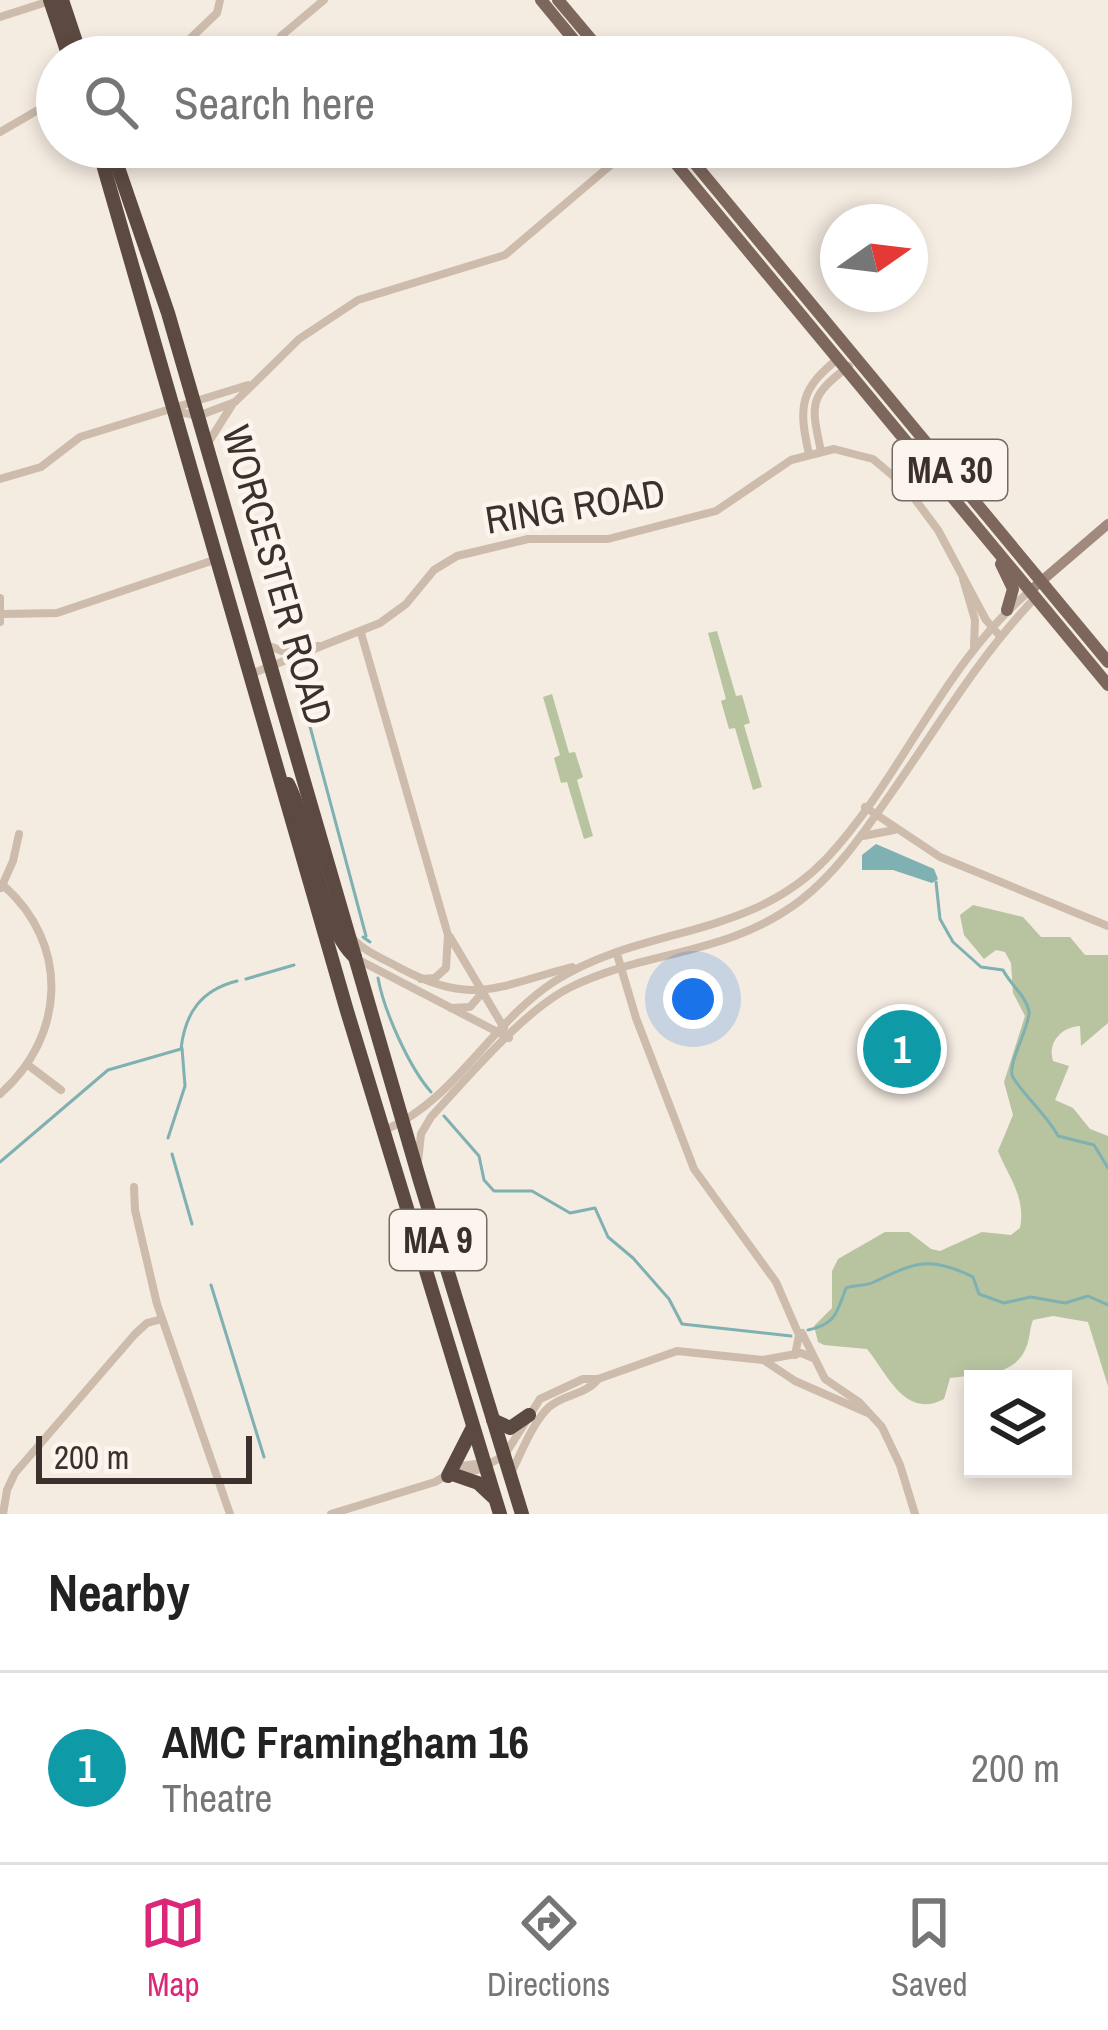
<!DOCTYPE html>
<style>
body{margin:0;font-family:"Archivo Narrow",sans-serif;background:#f6f6f6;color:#222}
.controls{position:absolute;right:36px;bottom:36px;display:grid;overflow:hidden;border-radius:0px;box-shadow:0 6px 18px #0003}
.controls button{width:108px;height:108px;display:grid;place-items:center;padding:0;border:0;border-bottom:3px solid #e0e0e0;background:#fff;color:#222;font:60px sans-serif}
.compass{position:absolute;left:820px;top:204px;width:108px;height:108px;border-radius:50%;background:#fff;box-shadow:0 6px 18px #0003;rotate:76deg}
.scale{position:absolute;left:36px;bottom:30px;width:216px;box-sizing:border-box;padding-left:12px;border:6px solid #3b302b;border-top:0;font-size:33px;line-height:42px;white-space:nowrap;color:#3b302b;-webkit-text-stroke:9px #fbf5ee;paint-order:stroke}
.you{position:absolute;left:693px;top:999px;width:42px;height:42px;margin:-30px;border:9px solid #fff;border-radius:50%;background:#1a73e8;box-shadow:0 0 0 18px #1a73e833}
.badge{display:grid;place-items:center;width:78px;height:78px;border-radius:50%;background:#db2777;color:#fff;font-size:39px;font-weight:700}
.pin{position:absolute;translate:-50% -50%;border:6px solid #fff;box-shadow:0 3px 12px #0006}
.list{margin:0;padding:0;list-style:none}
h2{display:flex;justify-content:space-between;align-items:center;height:156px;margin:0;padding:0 48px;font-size:51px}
h2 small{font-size:39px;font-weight:400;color:#767676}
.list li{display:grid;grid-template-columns:78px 1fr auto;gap:36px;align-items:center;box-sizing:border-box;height:192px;padding:0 48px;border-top:3px solid #e0e0e0}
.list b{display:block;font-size:45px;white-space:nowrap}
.list p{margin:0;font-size:39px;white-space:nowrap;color:#767676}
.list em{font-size:39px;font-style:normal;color:#767676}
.icon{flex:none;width:66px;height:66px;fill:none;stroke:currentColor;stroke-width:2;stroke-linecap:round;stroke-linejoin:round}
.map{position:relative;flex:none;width:1108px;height:1514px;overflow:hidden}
.search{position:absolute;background:#fff;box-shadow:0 6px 18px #0003;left:36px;right:36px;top:36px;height:132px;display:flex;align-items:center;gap:30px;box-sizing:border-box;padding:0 42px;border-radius:66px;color:#767676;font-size:45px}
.sheet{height:348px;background:#fff}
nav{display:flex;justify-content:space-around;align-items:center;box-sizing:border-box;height:168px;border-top:3px solid #e0e0e0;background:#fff;font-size:33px;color:#767676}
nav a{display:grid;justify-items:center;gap:6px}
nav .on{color:#db2777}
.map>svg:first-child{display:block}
.green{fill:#b8c4a0}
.water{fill:#7fb0b2}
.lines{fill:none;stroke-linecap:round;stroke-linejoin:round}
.stream{stroke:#7fb0b2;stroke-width:3}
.street{stroke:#cdbbac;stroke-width:8}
.secondary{stroke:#a18a7d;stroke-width:10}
.primary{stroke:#7d675c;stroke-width:12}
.highway{stroke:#5c4a42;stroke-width:14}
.labels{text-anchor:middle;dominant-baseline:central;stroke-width:9;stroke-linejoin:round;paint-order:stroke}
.shield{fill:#fbf5ee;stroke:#756b66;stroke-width:3}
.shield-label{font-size:36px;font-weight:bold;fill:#3b302b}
.street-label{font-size:39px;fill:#3b302b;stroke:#fbf5ee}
</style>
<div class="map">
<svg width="1108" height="1514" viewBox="0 0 1108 1514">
<rect width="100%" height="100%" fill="#f4ebe1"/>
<g class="green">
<path d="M717,631L736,696L742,695L750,723L744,725L762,787L753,790L735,728L729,729L721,701L726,699L708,633Z"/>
<path d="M552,694L569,753L575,752L583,777L577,780L593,836L584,839L567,782L561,783L554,758L560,755L543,697Z"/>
<path d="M973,905L1023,917L1041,937H1070L1085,955H1108V1023L1081,1046L1080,1026C1062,1027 1047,1042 1053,1061L1069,1066L1055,1100L1073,1108L1090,1129L1108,1136V1386L1088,1322L1053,1316L1033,1320C1029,1330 1030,1341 1025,1350C1012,1378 975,1374 950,1378L944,1399C905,1420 887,1373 867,1349L824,1345L818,1342L814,1326L832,1308V1271L838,1259L885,1232H909L931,1249L940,1251L982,1232L1011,1235L1020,1228C1026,1197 1009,1178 998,1151L1013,1115L1004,1082L1025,1016L1013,993L1011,963L1005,952L996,950L984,959L964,935L960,915Z"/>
</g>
<path class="water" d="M876,844L934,869L938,879L932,883L893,870H862V855Z"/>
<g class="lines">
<g class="stream">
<path d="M311,683L304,692V704L366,936"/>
<path d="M936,882L940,919L953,942L981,967L1003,970C1010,984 1026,996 1029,1011C1031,1024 1009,1060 1012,1075C1013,1083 1051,1120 1058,1136L1094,1145L1108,1168"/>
<path d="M363,937L370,942"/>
<path d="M378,978C384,1011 409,1067 431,1092"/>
<path d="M246,979L294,965"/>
<path d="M444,1116L479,1156L484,1180L494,1191H532L570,1213L595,1208L608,1237L633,1258L669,1299L682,1324L791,1336"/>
<path d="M168,1138L185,1086L182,1048"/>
<path d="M172,1154L192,1224"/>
<path d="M0,1162L108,1070L181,1049C185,1013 201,990 237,981"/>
<path d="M211,1285L264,1457"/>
<path d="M808,1330C837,1324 837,1311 846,1288C856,1284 864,1287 874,1282C914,1263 929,1255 973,1277L979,1294L1004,1303L1031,1297L1065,1303L1088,1296L1108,1305"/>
</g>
<g class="street">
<path d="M0,17L50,1"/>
<path d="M175,53L217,13L220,0"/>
<path d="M272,57L281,36L324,0"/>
<path d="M0,132L57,99"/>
<path d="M176,411L198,416L235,402L299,339L358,300L505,255L632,147"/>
<path d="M208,443L232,405"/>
<path d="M821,451C811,404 808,397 849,366"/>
<path d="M809,454C798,406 800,389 839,358"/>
<path d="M0,479L41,467L80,437L248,385"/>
<path d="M963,579L975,620L974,646"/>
<path d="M0,598V622"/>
<path d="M2,614L57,613L217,559"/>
<path d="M361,633L448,935L446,968L435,978L421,979"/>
<path d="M269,646L282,651L318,646"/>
<path d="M251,674L380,623L406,604L434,570L457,556L528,539H608L716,511L791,460L834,449L873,459L905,486L938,530L986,620L999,635"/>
<path d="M865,807L940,857L1108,926"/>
<path d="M863,836L894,830"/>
<path d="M1,888L13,861L19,834"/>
<path d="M450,937L504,1028"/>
<path d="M352,938C365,952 384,959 400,968C473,1007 498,986 572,967"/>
<path d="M617,954L636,1018L694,1169L776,1282L799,1335L795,1355"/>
<path d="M357,959L509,1038"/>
<path d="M451,1008L470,1007L482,993"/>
<path d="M28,1065L61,1090"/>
<path d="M0,1094C66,1036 70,944 3,885"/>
<path d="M385,1130C455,1101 491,1022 555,981C643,925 749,940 826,859C903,777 943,663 1030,591"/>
<path d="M418,1162L421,1134L431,1117C467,1078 525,1009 571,987C649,949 726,957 801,900C838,871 863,833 890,795C937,728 979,656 1036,597"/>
<path d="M134,1187L135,1210L157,1304L230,1514"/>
<path d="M802,1333L825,1379L859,1402L882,1427L900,1465L915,1514"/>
<path d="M765,1361L795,1381L868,1413"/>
<path d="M458,1472L477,1470L504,1456L540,1399L583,1379H598L677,1351L763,1360L801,1353L813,1358"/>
<path d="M510,1475C521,1454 532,1423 549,1407C564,1394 586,1395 598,1379"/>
<path d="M3,1514L7,1490L15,1473L135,1334L147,1323L162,1319"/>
<path d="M331,1514L435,1482L462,1466L483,1463"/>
</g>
<path class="secondary" d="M1031,590L1108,524"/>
<g class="primary">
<path d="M541,0L588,57"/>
<path d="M558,0L606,57"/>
<path d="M662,147L1108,685"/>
<path d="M681,147L1108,662"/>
<path d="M1001,564L1013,589L1007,610"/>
</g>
<g class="highway">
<path d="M50,0L69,57"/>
<path d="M62,0L81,57"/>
<path d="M98,147L347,1011L500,1514"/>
<path d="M111,147L168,313L420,1181L522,1514"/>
<path d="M288,784C311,829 321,928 355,957"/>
<path d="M493,1420L510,1428L529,1415"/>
<path d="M452,1474L478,1483L493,1497"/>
<path d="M448,1476L472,1429"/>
</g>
</g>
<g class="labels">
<g class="shield">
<rect x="893" y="440" width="114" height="60" rx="9"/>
<rect x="390" y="1210" width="96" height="60" rx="9"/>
</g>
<g class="shield-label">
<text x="950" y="470">MA 30</text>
<text x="438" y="1240">MA 9</text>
</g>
<g class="street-label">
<text transform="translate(575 506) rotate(-9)">RING ROAD</text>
<text transform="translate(278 575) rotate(74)">WORCESTER ROAD</text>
</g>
</g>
</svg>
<div class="controls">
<button><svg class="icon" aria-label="layers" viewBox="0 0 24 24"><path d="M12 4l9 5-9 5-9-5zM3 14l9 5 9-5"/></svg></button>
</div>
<svg class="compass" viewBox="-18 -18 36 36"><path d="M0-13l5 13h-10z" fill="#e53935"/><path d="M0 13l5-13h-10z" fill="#767676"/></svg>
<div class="scale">200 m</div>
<div class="you"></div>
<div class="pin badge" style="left:902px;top:1049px;background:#0f9aa8">1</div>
<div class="search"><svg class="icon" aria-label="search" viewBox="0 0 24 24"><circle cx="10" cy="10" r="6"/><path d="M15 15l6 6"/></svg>Search here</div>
</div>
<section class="sheet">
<h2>Nearby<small></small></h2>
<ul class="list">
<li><span class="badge" style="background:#0f9aa8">1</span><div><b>AMC Framingham 16</b><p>Theatre</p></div><em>200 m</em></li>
</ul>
</section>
<nav>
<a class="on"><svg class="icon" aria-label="map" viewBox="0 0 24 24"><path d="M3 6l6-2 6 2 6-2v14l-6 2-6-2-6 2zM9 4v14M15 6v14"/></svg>Map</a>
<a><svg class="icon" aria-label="directions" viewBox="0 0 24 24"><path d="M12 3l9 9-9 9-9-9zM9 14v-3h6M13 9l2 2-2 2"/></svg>Directions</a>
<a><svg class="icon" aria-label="saved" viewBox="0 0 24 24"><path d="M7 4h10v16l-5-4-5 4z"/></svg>Saved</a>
</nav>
